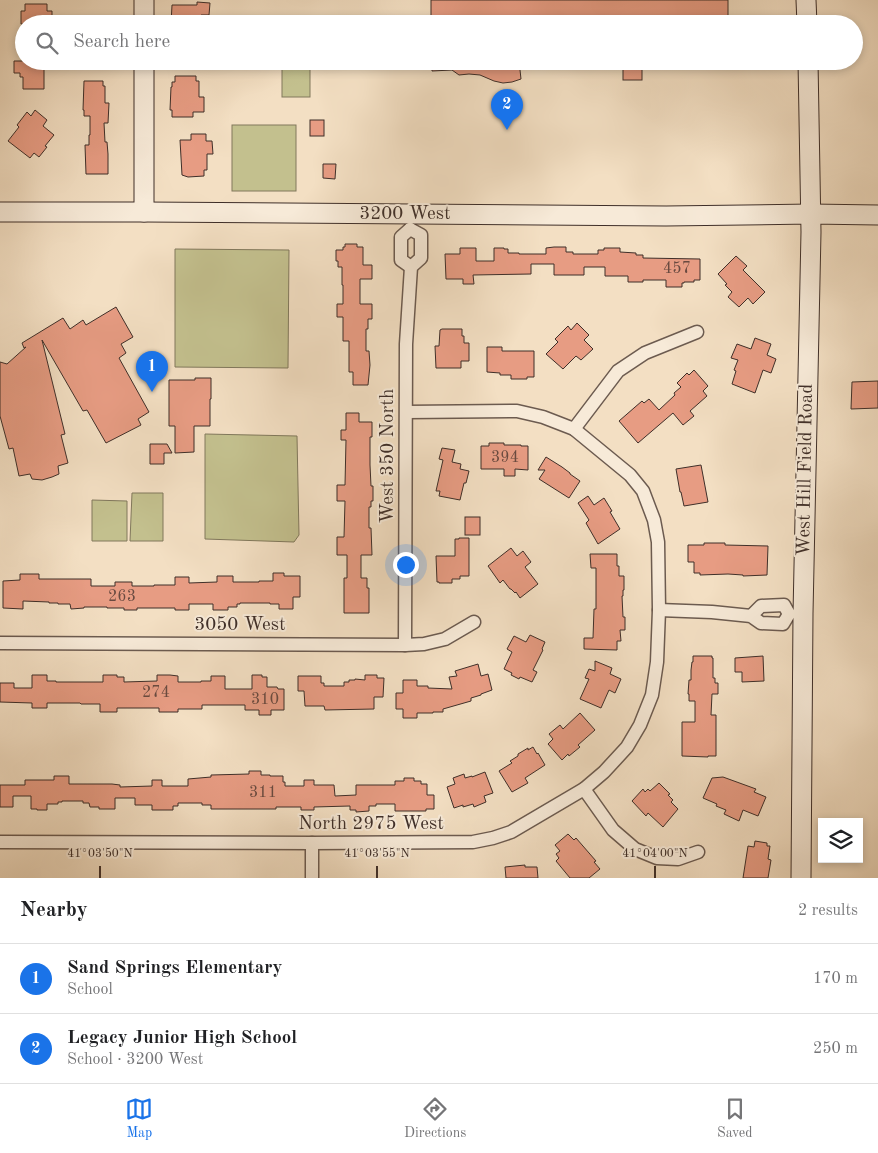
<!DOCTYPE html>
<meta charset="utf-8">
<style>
body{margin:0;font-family:"Old Standard TT",serif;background:#f2f2f2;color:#202124}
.controls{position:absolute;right:15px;bottom:15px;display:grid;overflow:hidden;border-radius:0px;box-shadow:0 2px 8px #0003}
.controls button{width:45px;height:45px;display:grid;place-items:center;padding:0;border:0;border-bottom:1px solid #e0e0e0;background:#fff;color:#202124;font:25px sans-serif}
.you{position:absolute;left:405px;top:564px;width:18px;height:18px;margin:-12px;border:4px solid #fff;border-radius:50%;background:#1a73e8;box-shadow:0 0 0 8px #1a73e833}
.badge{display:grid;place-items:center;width:32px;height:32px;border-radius:50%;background:#1a73e8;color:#fff;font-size:16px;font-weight:700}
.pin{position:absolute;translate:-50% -41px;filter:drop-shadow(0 1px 2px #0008)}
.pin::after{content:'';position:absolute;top:26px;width:18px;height:15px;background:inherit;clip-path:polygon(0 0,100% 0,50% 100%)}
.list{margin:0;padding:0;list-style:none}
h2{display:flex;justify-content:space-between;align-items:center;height:65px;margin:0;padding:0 20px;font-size:21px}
h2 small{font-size:16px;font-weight:400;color:#757577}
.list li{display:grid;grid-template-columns:32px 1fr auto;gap:15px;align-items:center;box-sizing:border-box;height:70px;padding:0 20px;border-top:1px solid #e0e0e0}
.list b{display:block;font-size:19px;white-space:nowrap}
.list p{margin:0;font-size:16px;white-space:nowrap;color:#757577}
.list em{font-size:16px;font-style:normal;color:#757577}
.icon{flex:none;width:28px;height:28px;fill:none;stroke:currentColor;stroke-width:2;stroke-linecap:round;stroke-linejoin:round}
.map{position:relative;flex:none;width:878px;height:878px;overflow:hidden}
.search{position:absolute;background:#fff;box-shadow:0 2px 8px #0003;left:15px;right:15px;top:15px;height:55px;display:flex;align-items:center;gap:12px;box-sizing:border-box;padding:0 18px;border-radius:28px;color:#757577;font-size:19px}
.sheet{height:205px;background:#fff}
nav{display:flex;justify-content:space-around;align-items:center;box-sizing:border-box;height:70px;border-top:1px solid #e0e0e0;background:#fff;font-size:14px;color:#757577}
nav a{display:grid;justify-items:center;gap:2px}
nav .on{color:#1a73e8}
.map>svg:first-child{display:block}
.green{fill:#c3c08e;stroke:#81785c}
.building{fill:#e79c83;stroke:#3f2f29}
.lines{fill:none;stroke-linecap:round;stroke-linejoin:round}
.street-casing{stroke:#6c5b50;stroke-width:15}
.secondary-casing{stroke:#3f2f29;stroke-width:21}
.street{stroke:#f7ead8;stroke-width:12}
.secondary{stroke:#f7ead8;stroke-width:19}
.ticks{fill:none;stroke:#3f2f29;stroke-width:2}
.labels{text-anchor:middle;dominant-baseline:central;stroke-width:4;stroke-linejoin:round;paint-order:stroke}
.number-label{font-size:16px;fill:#694a40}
.street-label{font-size:19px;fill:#3f2f29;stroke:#f7ead8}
.ticks-label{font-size:12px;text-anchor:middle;fill:#3f2f29;stroke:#f7ead8;stroke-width:4;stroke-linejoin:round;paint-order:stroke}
</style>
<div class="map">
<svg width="878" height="878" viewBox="0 0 878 878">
<rect width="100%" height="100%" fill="#f3dfc3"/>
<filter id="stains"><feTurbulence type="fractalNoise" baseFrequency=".004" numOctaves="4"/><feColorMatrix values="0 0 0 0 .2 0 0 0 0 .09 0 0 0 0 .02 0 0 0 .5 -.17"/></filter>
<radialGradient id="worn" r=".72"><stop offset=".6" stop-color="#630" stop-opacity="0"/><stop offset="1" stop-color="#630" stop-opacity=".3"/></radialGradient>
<g class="green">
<rect x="282" y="65" width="28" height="32"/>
<rect x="232" y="125" width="64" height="66"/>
<path d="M175,249L289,250L288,368L175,367Z"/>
<path d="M205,434L297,436L299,535L294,542L205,539Z"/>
<path d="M132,493H163V541H130Z"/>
<path d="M92,500L127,501V541H92Z"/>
</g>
<g class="building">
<rect x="431" y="0" width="297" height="24"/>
<path d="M197,2L210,3L209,15H201V24H171L172,5H197Z"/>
<path d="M25,4H47V11H52V21H50V24H21V11H25Z"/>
<path d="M14,61H44V89H23V77H20V73H14Z"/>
<path d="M432,61H519L521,79L512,82L503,83L494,81L480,75L469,74L459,75L452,70L432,71Z"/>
<rect x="623" y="61" width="19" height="19"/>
<path d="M175,76H196V81H199V97H204V112H193V117H172V110H170L171,87H172V82H175Z"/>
<path d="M84,81H103V86H105V103H109L108,123H104L105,142H107L108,154V174H86L85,145H89V135H90V116H84V110H83Z"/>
<path d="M35,110L47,120L43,126L54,135L45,146L47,147L39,157L34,153L30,158L8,141L19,127L17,125L27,112L31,116Z"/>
<rect x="310" y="120" width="14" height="16"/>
<path d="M191,134H206V141H212L213,154H207V170H204V176L188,177L182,175L180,140H191Z"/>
<path d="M323,164H336L335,179L323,178Z"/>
<path d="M345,244H357V247H363V265H372V279H360V304H372V319H368V329H366V351H369L370,365L368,385H353V372H349V341H343V317H337V304H343V285H342V267H338V261H336V250H343V247H345Z"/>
<path d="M554,247H566V252H573V254H598V250H604V248H620V252L636,253V255H643V258L700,259V280H694V282H684V283H682V287H666V280H643V282H628V276H605V267H584V275H554V264H531V274L473,275L474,284H463V279H446L445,254H460V248H476V261H494V248H504V249H508V253H519V254H546V248Z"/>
<path d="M736,256L747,266L743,270L765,292L753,304L748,298L739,307L728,297L732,292L725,285L727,284L718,274Z"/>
<path d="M116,307L133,337L121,344L126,353L119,358L149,412L138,419L141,425L106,443L87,410L83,411L42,340L65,434L61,435L68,463L58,466L59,474L52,477L42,480L32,479L30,474L19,476L13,448L9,449L0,416V362L7,364L26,347L24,348L22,343L63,318L70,329L83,320L86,325Z"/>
<path d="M577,323L589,335L584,340L593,349L581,360L576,356L563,369L546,354L558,342L555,339L568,326L571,330Z"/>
<path d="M442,329H462V336H464V343H469V361H461V368H436L435,346H439L440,330Z"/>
<path d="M755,338L771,344L767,355L776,359L771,373L763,370L755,393L732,384L736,371L734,370L738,360L731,358L737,344L751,349Z"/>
<path d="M487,347H502V351H534V377H527V379H511V375H500V373L487,372Z"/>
<path d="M694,370L708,386L703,391L707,396L690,411L694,416L683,425L673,413L638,443L619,421L642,401L644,403L649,399L659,410L675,395L674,393L681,387L677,383L687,373L689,375Z"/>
<path d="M195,378H211V399H210V426H194V452L175,453V426H169V380H195Z"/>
<path d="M878,381V408L851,409L852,382Z"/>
<path d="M346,413H359V422H372V437H370V465L371,486H373V501H371V507H369V528H371L372,555H361V578H367V588H369V613H344V578H347V555H337V537H344L345,501H337V485H345L346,440H341V430H346Z"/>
<path d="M489,443H504V445H521V446H528V470L515,469V476H504V469H481V446H489Z"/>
<path d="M150,444H167L172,453H164V464H150Z"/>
<path d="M442,448L455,450L452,462L461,464L460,469L469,471L466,483H464L460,500L439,496L440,491H436L443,460L439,459Z"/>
<path d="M546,457L562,467L570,473V474L580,481L569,498L539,479L545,470H538Z"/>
<path d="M701,465L708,502L684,506L681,492H680L676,469Z"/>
<path d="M588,496L594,505L604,498L612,511L610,512L620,529L598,544L586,523L589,520L578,503Z"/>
<rect x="465" y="517" width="15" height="18"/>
<path d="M459,538H469V576H460V579H452V583H439V582H437L436,556H455V539H459Z"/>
<path d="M704,543H725V545L768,546L767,575L743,576V575L728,574L700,575V573H694V562H688V545H704Z"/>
<path d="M511,548L517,556L523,551L531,562L525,567L538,584L520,598L516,592L515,593L511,589H510L503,580L500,583L488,566Z"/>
<path d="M590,554H617V566H619V576H624V590H623V596H622L623,617H625V630H620L621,641H617V650L584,649V638H593L594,609H596V568H591Z"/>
<path d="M273,573H284V576H300V597H293V609H279V604H270V603H240V604H237V607H228V610H213V604H189V610H175V608H137V610H124V608H107V607H84V608L71,609L70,604H58V603H49V602L23,601V609L3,608V581L20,580V574H39V579H91V586H115V582H132V586H154V585H175V577H189V583L217,582V576H233V582H259V581H273Z"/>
<path d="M530,635L545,642L542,649L543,650L533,670L537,672L532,682L520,677L519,679L511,675L512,673L504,669L512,652L507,649L514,636L526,642Z"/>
<path d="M693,656H712V658H713V678H715V683H718V694H712L711,715H716V756H708V757L682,756V722H695V701H689V694H688L689,680H691V670L692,662H693Z"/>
<path d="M763,656L764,681L742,682V672H735V658Z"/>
<path d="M595,661L612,668L610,674L621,679L615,693L609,690L601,708L580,699L589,679L585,678L589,669L595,671Z"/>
<path d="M478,664L481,676L488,674L492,690L481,694V695L471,698V701L443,709V712H433V713H417V718H403V709H396V693H403V680H417V686H428V688L452,689L449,677L457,676L455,671Z"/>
<path d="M32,675H47V681H56V682H103V675H117V677H124V682L157,681V675H170L178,676V682H201V681H211V676H225V689H252V675H262V677H267V687H277L278,689H284V710H271V715H259V710H245V705H202V709H178V712H159V708H117V712H100V704H81L80,703H47V708H32V703L0,702V683H14V688H32Z"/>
<path d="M365,675H377V678H384L383,697H374V709L325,710L324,706H305L304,691H298V676H321V683H324V686H344V682H349V680H355V679L365,680Z"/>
<path d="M580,713L595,730L578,745L580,747L569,756L568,754L562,760L548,744L553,739L549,734L560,725L563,729Z"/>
<path d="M533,747L537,754L538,753L545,765L525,778L528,783L512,792L499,771L512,763L510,761L518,756V754L528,748V750Z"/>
<path d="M249,771H261V775H270V776H283V782H285V786H304V780H314V785H334L335,796L356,795V785H395V781H404V778H414V781H421V784H427V795H434V809H426V811H395V804H376V806H369V811L356,812V810H350V806L314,807V810H301V807H276V809H211V805H202V803H178V806H173V810H152V805H135V798H115V809H99V807H90L89,803H83V801H62V802H58V804H47V810H37V809H31V796H13V807H0V785H25V780H54V776H69V784H112L120,785V787L152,786V780H162V786H188V779L211,777V775L249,774Z"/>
<path d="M485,772L493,793L484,796L486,802L474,807L473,804L463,807V805L454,808L447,787L455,784L453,778L464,774L465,778L472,776V777Z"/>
<path d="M723,777L756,789L754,792L766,797L758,816L743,810L739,821L724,814L726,810L716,806L717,804L703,798L712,778Z"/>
<path d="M659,783L670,794L668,795L673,800L671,802L678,809L663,827L648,813L646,816L632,801L643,789L645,792L648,789L650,791Z"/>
<path d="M568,834L574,840L576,838L596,861L594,862L600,869L589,878H570L556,861L559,858L556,854L560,851L555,845Z"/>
<path d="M755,841L767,843V846H770L768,859L771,860L768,878H743L748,846L754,847Z"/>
<path d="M525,865V867H537L538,878H506L505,867Z"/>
</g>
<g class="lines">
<g class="street-casing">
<g id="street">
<path d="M410,229L401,237V260L411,267"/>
<path d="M407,412L517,411L543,417L574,429L630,475L643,491L654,520L658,542L659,610L657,662L652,695L640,725L627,747L604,772L584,789"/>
<path d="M574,429L618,371L645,353L697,332"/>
<path d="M659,610L712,612L751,616L761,623L783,624L789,614"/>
<path d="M751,616L761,606L784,605L789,614"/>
<path d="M0,643L405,645L424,644L445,639L474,622"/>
<path d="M405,645L406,344L411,267L421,258V235L410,229"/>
<path d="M0,842L312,843L473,842L493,838L511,832L584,789L613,830L635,849L657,858L678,859L698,852"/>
<path d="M312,843V878"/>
</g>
</g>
<g class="secondary-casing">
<g id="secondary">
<path d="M806,0L807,24"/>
<path d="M144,24V0"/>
<path d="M0,212H144L666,216L811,214L878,215"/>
<path d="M144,212V61"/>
<path d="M801,878L803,614L811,232L808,61"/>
</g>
</g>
<use href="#street" class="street"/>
<use href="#secondary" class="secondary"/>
</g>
<path class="ticks" d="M100,866V878M377,866V878M655,866V878"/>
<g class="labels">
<g class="number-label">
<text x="677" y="269">457</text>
<text x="505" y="458">394</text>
<text x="122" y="597">263</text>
<text x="156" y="693">274</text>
<text x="265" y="700">310</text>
<text x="263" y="793">311</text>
</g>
<g class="street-label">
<text x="405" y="214">3200 West</text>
<text transform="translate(388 456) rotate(-90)">West 350 North</text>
<text transform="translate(806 470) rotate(-89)">West Hill Field Road</text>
<text x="240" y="625">3050 West</text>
<text x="371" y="824">North 2975 West</text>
</g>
</g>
<g class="ticks-label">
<text x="100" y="857">41°03'50"N</text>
<text x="377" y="857">41°03'55"N</text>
<text x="655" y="857">41°04'00"N</text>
</g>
<rect width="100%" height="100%" filter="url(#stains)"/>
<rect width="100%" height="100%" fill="url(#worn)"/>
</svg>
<div class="controls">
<button><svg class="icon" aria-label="layers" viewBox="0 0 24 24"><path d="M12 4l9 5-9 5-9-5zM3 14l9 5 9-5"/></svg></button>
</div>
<div class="you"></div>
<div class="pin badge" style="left:152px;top:392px">1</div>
<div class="pin badge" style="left:507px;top:130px">2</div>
<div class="search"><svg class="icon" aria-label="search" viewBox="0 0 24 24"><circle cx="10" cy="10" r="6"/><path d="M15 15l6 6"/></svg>Search here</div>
</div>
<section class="sheet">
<h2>Nearby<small>2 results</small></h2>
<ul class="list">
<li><span class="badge">1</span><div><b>Sand Springs Elementary</b><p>School</p></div><em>170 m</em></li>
<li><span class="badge">2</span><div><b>Legacy Junior High School</b><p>School · 3200 West</p></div><em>250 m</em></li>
</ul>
</section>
<nav>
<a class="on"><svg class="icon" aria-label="map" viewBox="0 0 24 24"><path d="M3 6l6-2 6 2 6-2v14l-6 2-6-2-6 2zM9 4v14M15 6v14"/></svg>Map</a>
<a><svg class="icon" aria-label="directions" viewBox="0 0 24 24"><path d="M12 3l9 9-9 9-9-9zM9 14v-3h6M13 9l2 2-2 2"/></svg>Directions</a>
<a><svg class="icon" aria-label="saved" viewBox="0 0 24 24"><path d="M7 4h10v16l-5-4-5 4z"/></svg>Saved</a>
</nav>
